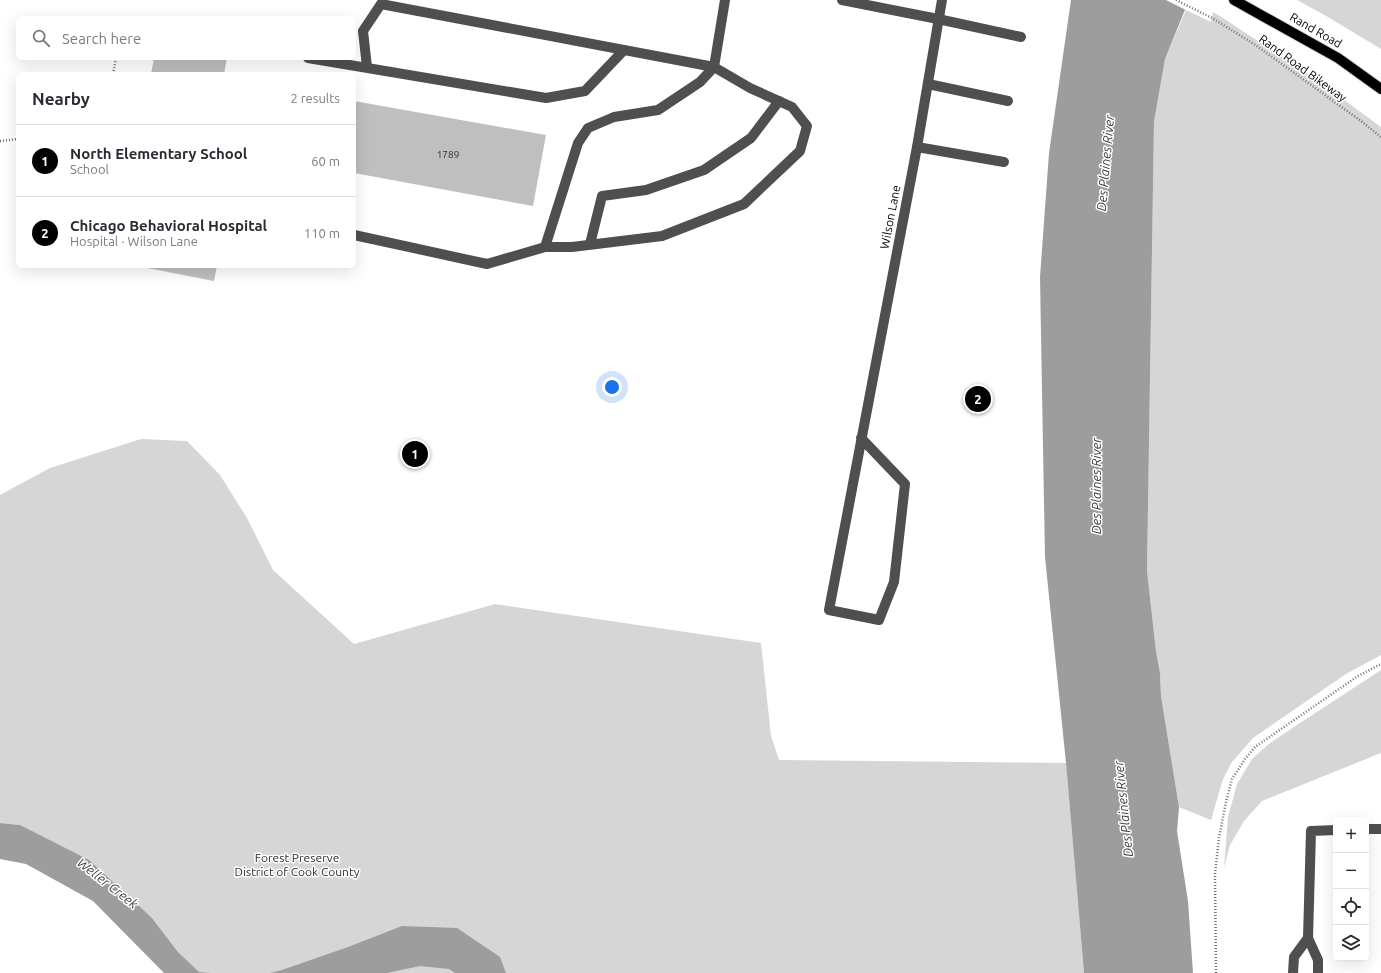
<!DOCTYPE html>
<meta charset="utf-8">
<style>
body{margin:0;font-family:Ubuntu,sans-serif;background:#f7f7f7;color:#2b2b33}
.controls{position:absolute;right:12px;bottom:12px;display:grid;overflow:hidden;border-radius:6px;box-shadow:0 4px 16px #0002}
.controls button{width:36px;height:36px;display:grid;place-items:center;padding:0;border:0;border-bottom:1px solid #e1e1e2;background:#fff;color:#2b2b33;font:20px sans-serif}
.you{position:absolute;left:612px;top:387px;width:14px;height:14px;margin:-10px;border:3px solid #fff;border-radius:50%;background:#1a73e8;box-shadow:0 0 0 6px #1a73e833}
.badge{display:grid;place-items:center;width:26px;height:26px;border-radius:50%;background:#000;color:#fff;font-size:13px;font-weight:700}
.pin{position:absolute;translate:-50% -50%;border:2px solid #fff;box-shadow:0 1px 4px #0006}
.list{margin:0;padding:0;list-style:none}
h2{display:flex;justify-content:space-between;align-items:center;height:52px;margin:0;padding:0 16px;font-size:17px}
h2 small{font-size:13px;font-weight:400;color:#7c7c81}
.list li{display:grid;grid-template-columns:26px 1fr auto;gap:12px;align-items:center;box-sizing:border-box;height:72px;padding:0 16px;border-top:1px solid #e1e1e2}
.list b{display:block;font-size:15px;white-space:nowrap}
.list p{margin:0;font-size:13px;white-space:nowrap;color:#7c7c81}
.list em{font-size:13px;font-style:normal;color:#7c7c81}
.icon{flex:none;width:22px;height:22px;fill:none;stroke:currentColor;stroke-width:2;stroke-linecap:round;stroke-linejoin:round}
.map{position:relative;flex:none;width:1381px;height:973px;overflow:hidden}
.search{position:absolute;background:#fff;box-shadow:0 4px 16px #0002;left:16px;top:16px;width:340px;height:44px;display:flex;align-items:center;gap:10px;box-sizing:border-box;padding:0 14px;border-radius:6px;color:#7c7c81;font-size:15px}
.panel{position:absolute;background:#fff;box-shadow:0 4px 16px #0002;left:16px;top:72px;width:340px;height:196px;border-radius:6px}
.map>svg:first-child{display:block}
.green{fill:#d6d6d6}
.water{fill:#9d9d9d}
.pier{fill:#fff}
.building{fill:#bfbfbf}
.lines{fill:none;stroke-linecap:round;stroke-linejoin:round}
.major-casing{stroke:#dbdbdb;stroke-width:12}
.path{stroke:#717171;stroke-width:2.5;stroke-dasharray:1 2;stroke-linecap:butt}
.minor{stroke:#4f4f4f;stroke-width:10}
.major{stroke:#000;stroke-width:10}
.labels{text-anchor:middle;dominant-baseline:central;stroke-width:3;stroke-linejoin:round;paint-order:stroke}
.number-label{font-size:10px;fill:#303030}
.street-label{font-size:12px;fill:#000;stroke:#fff}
.park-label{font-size:12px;fill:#2d2d2d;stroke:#fff}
.water-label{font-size:13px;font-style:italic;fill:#3e3e3e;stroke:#fff}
</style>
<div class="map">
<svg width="1381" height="973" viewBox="0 0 1381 973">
<rect width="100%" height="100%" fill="#fff"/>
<g class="green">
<path d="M1297,0H1381V49L1328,17Z"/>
<path d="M1186,10L1211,22L1213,12L1223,18L1321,83L1381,127V655L1346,674L1253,738L1232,762L1223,779L1211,820L1179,807L1161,696L1160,673L1156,651L1147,571L1154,122L1165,59Z"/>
<path d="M141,439L187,441L220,475L247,518L273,570L354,644L495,604L761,643L771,736L779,760L1066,763L1084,973H199L178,952L152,918L20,825L0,823V495L50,468Z"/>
<path d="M1381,670V753L1262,801L1244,821L1230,845L1224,867L1228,817L1237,784L1252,759L1270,743L1300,723Z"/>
</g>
<g class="water">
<path d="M1071,0H1189L1165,59L1154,122L1147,571L1156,651L1160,673L1161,696L1179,807L1177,831L1188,901L1193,973H1084L1066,763L1045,557L1043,447L1040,277L1049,153Z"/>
<path d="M0,823L20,825L89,860L152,918L178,952L199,972L210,973H164L93,901L26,864L0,859Z"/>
<path d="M402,926L457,928L500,957L506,973H455L449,969L420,966L387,973H270L282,970L348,947Z"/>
</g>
<path class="pier" d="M1166,0H1191L1188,11Z"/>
<g class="building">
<path d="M154,58H227L224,74H151Z"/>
<path d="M354,101L546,135L533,206L354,173Z"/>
<path d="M137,266H217L214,281Z"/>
</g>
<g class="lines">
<g class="major-casing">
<path id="major" d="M1234,0L1338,58L1381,89"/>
</g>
<g class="path">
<path d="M1176,0L1212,18L1254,44L1361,121L1381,137"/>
<path d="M113,74L116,58"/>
<path d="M0,141L18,139"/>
<path d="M1216,973L1215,874L1219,838L1226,802L1232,779L1245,759L1255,747L1358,676L1381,664"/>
</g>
<g class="minor">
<path d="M842,0L938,19L1021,37"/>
<path d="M308,58L546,98L585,91L624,50"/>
<path d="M928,84L1008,101"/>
<path d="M917,147L1004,162"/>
<path d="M354,235L487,264L545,247H572L662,236L744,204L800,151L807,126L792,107L750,88L714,67L381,4L363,31L367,67"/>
<path d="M590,244L602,196L646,190L704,170L751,138L779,101"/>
<path d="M545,247L578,143L588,128L614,117L658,110L700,82L714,67L725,0"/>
<path d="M861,438L905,484L894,582L879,620L829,610L917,147L942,0"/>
<path d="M1366,829H1381"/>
<path d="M1293,973L1294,957L1308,938"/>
<path d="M1318,973V960L1308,938L1311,831L1336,830"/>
</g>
<use href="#major" class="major"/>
</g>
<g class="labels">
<g class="number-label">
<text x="448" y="154">1789</text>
</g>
<g class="street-label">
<text transform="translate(1316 30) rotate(30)">Rand Road</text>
<text transform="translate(1303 68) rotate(36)">Rand Road Bikeway</text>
<text transform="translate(890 217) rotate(-79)">Wilson Lane</text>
</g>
<g class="park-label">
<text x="297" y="857">Forest Preserve<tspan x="297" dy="14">District of Cook County</tspan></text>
</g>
<g class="water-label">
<text transform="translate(1105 163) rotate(-85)">Des Plaines River</text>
<text transform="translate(1096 486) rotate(-90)">Des Plaines River</text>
<text transform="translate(1123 809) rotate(-96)">Des Plaines River</text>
<text transform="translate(108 883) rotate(38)">Weller Creek</text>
</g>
</g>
</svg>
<div class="controls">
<button>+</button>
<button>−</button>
<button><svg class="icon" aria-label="locate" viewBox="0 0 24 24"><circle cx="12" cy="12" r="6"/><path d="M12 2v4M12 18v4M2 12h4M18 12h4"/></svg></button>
<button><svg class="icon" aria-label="layers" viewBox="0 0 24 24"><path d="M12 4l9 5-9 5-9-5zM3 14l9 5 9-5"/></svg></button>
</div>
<div class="you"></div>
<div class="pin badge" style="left:415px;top:454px">1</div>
<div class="pin badge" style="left:978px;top:399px">2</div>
<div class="search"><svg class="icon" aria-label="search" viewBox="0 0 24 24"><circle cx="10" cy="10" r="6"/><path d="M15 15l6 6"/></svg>Search here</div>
<section class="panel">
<h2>Nearby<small>2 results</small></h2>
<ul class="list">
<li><span class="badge">1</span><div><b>North Elementary School</b><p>School</p></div><em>60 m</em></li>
<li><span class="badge">2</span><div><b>Chicago Behavioral Hospital</b><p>Hospital · Wilson Lane</p></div><em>110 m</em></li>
</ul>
</section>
</div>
